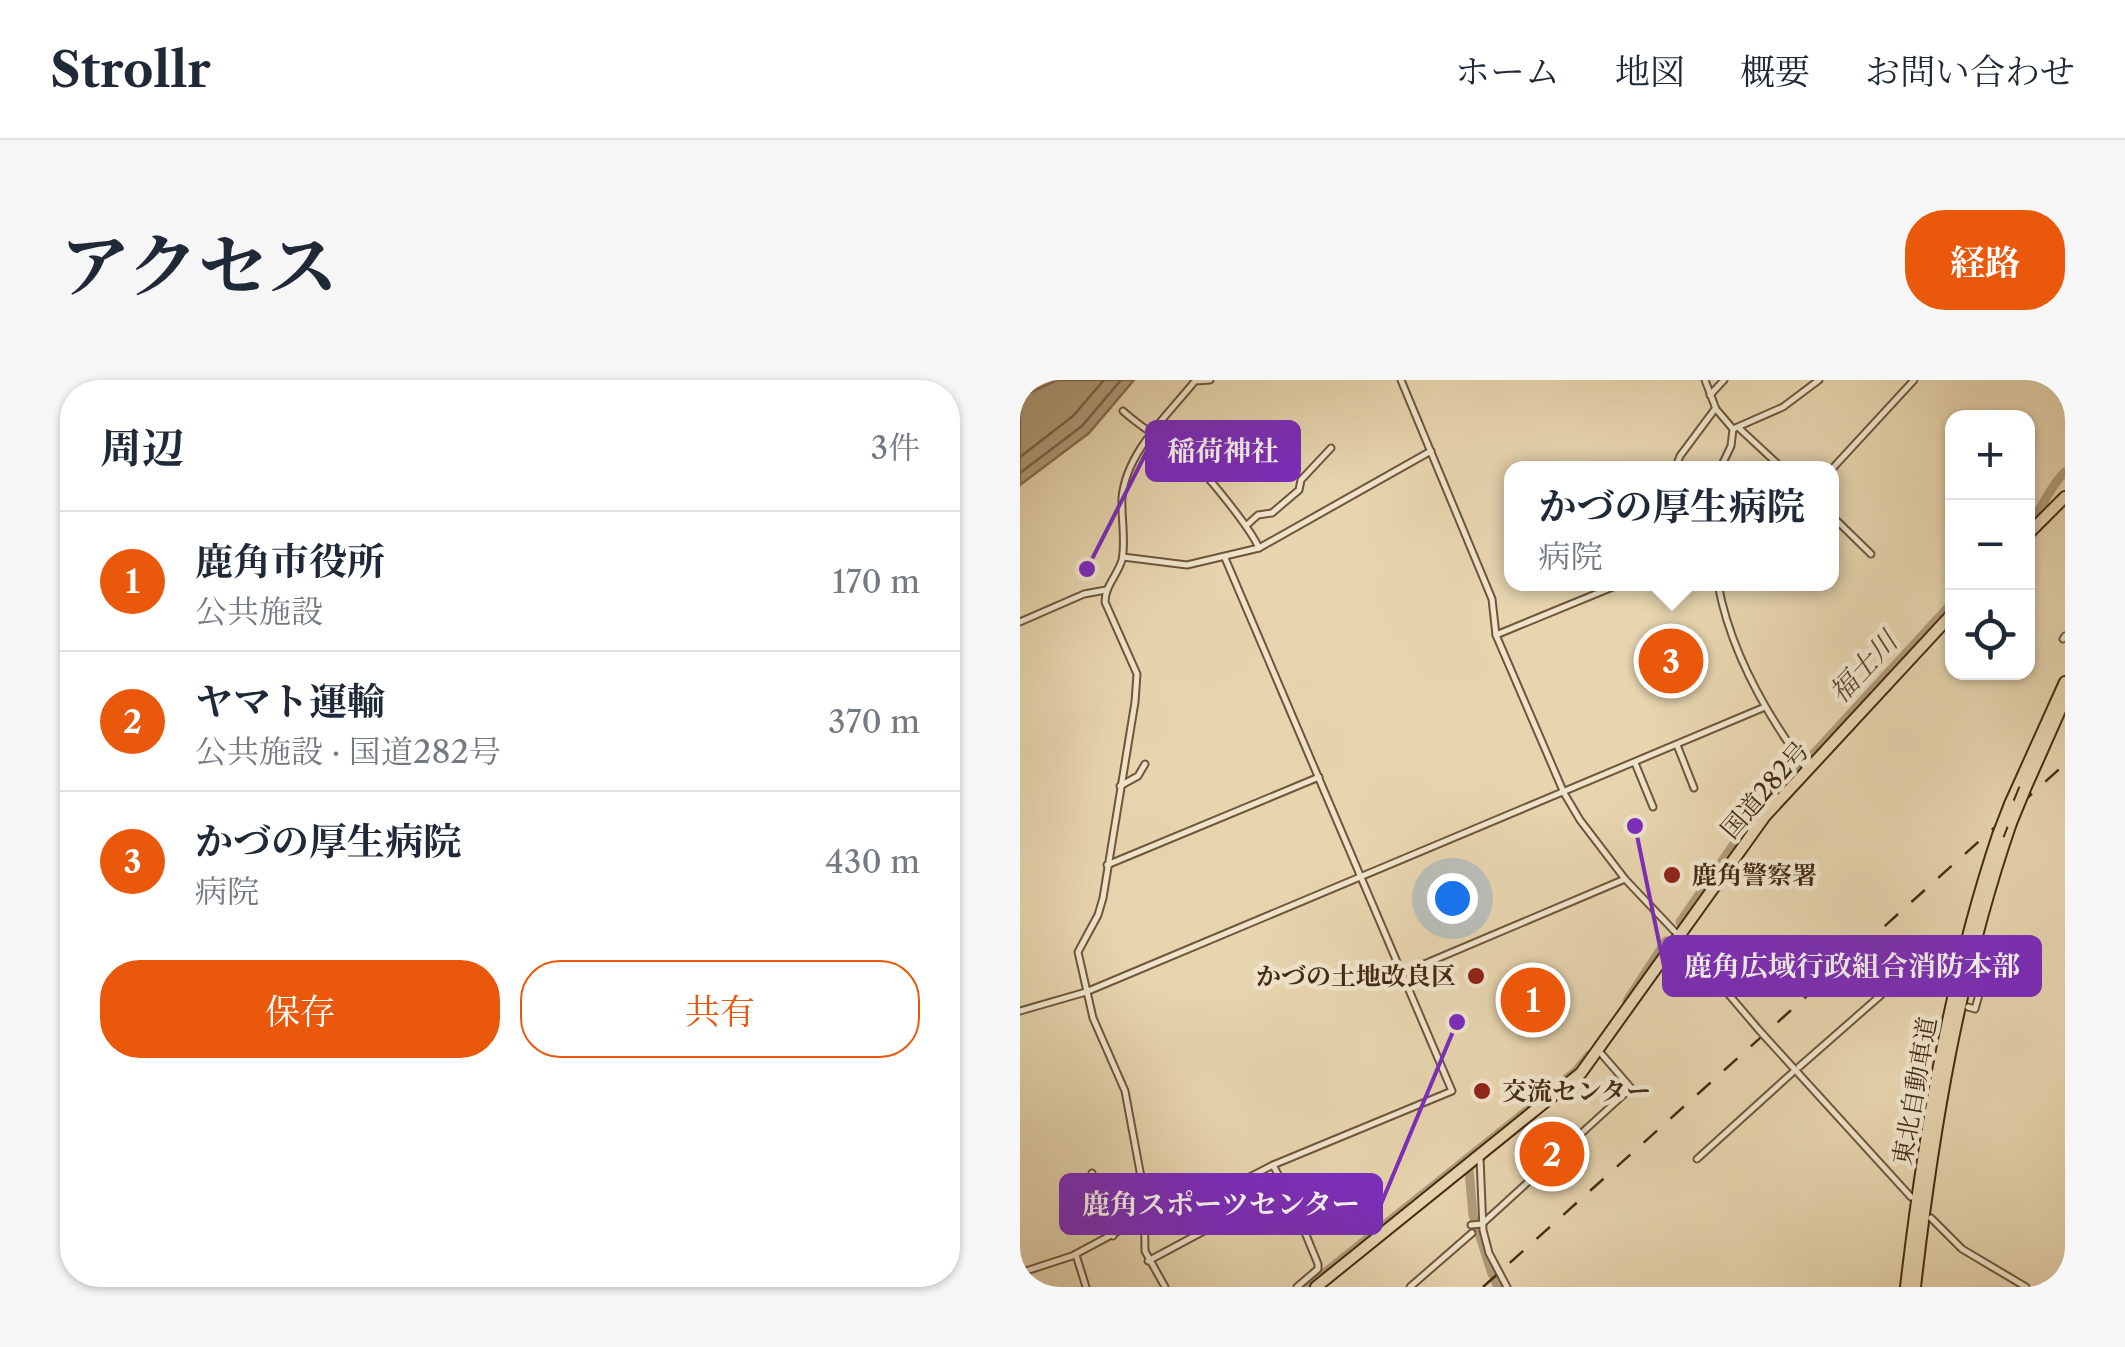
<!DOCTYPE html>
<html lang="ja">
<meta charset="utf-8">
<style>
body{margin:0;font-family:"Libre Caslon Text","Noto Serif JP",serif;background:#f6f6f7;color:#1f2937}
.controls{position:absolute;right:30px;top:30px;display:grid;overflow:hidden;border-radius:20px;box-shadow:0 2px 8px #0004}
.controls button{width:90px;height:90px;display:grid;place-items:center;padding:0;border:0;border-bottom:2px solid #e0e1e3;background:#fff;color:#1f2937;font:50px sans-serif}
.you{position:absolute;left:432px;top:518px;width:35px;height:35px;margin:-25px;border:8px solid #fff;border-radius:50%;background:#1a73e8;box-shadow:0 0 0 15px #1a73e833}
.badge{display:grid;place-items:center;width:65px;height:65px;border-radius:50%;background:#ea580c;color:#fff;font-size:32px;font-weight:700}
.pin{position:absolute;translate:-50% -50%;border:5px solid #fff;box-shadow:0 2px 10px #0006}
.popup{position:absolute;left:484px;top:81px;width:335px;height:130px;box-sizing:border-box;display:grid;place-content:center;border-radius:20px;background:#fff;filter:drop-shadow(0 2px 8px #0005);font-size:32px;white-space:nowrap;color:#747a83}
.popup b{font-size:38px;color:#1f2937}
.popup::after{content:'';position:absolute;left:50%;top:100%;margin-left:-20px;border:20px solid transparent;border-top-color:#fff}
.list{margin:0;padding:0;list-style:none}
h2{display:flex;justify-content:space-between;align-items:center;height:130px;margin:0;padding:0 40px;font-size:42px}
h2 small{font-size:32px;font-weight:400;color:#747a83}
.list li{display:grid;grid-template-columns:65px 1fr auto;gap:30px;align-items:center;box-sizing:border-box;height:140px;padding:0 40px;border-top:2px solid #e0e1e3}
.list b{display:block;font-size:38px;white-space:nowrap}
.list p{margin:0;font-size:32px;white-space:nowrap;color:#747a83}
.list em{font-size:32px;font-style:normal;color:#747a83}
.actions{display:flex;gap:20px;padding:30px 40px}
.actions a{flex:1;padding:22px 0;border:2px solid #ea580c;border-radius:40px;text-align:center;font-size:35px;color:#ea580c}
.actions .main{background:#ea580c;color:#fff}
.icon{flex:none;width:55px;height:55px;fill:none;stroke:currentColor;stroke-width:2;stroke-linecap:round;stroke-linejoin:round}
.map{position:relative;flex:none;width:1045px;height:907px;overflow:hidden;border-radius:40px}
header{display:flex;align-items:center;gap:60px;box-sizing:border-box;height:140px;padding:0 50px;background:#fff;border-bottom:2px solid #e0e1e3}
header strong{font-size:48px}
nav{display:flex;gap:55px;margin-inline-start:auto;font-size:35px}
.intro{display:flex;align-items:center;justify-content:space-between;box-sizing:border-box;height:240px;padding:0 60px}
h1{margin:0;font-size:70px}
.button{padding:25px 45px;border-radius:40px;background:#ea580c;color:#fff;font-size:35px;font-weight:700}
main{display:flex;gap:60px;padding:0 60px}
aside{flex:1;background:#fff;border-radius:40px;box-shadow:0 2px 8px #0004}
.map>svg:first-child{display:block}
.water{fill:#b09b7a;stroke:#856e50;stroke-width:2.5}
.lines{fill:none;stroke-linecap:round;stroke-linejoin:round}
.shore{stroke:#7a6346;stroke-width:2.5}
.river{stroke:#b09b7a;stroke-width:9}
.minor-casing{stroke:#6e5639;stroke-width:9}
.highway-casing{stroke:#452b12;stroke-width:14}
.minor{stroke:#efe4cb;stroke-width:5}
.highway{stroke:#e7d5af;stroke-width:10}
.rail{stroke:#452b12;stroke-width:2.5;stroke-dasharray:18 18;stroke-linecap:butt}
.minor-bridge-casing{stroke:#6e5639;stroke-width:9;stroke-linecap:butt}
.highway-bridge-casing{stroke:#452b12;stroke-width:14;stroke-linecap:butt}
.minor-bridge{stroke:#efe4cb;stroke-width:5}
.highway-bridge{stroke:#e7d5af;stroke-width:10}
.poi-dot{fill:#8f2418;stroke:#efe4cb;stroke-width:4}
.labels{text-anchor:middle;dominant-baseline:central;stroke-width:9;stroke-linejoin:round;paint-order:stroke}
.street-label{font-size:25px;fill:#452b12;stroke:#efe4cb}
.poi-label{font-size:25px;font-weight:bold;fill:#452b12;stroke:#efe4cb;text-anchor:start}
.water-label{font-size:28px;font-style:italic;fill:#60472c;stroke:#efe4cb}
.leader{fill:none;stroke:#7b2cbf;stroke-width:4}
.callout-dot{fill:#7b2cbf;stroke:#efe4cb;stroke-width:4}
.callout{fill:#7b2cbf;stroke:#7b2cbf;stroke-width:4}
.callout-label{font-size:28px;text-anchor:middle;font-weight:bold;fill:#fff}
</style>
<header>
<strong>Strollr</strong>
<nav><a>ホーム</a><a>地図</a><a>概要</a><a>お問い合わせ</a></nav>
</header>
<div class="intro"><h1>アクセス</h1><a class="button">経路</a></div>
<main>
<aside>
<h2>周辺<small>3件</small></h2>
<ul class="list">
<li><span class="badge">1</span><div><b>鹿角市役所</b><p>公共施設</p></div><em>170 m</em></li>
<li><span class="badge">2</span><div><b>ヤマト運輸</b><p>公共施設 · 国道282号</p></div><em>370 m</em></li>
<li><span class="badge">3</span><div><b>かづの厚生病院</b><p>病院</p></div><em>430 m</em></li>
</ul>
<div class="actions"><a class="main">保存</a><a>共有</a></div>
</aside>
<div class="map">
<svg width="1045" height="907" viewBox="0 0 1045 907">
<rect width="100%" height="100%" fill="#e7d5af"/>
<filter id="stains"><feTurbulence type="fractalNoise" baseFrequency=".002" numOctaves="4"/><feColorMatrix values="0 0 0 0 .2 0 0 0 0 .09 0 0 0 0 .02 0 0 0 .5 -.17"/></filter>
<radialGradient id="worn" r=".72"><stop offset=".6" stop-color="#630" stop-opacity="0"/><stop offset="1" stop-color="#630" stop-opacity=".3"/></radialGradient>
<path class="water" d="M37,0H114L69,53L0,105V17Z"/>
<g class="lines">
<g class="shore">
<path d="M0,77L53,36L84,0"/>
<path d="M0,93L62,46L101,0"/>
</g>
<g class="river">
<path d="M1008,145C1023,129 1028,108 1045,92"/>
<path d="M786,382L932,223"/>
<path d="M660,542L720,455L781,388"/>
<path d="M607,621L646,561"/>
<path d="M448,779L453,835L472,894"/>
<path d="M475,901L478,907"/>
<path d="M287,907L556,691L569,675"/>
</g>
<g class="minor-casing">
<g id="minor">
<path d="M381,0L472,219L476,255L544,413L560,440L605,499L658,555L739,650"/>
<path d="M685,0L696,29L713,49L711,66L700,89"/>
<path d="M690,15L704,0"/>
<path d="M103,31C123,49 144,61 166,77C184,89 230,148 239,168"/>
<path d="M713,49L763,27L799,0"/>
<path d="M720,49L763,89"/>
<path d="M655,89L660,76L695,29"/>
<path d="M811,90L894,0"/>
<path d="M811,135L851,174"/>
<path d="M228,144L238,135L252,133L279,110L281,100L311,68"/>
<path d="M103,177L167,185L239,168L411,71"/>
<path d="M698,204C710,270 746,334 786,388"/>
<path d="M0,242L64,214L86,210"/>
<path d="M476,255L600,204"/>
<path d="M1043,259L1045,256"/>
<path d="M657,365L674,408"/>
<path d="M615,383L633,427"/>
<path d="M100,406L118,396L125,384"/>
<path d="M87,485L299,397"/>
<path d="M383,593L605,499"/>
<path d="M948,627L955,629L969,579"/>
<path d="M0,631L66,612L745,327"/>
<path d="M748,660L891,817"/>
<path d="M779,687L877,601C893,594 904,602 918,612"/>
<path d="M460,778L463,850L469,873L487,907"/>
<path d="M677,779L772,693"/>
<path d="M253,785L272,821L298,884V889L277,907"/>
<path d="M72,793L84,841L93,856"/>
<path d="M911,838L942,869L1006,907"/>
<path d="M451,845L462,844L611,708L579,671"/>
<path d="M56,875L66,907"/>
<path d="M128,881L212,836L207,805"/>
<path d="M0,893L52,876L125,837L220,802L253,785L432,711L205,178"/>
<path d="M145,907L125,871L124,813L105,711L73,638L58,572L78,535L83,518L115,322L117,294L85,222C85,206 97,196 102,180C106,160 101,138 102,118C106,72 148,35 175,1L190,0"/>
<path d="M390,907L452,853"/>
</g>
</g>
<g class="highway-casing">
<g id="highway">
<path d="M1008,154L1045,117"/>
<path d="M1005,409L1045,319"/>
<path d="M990,424L1045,302"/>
<path d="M296,907L561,693L745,436L932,234"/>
<path d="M886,907C904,754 929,602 978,455"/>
<path d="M895,907C913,749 939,594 991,443"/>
</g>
</g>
<use href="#minor" class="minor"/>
<use href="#highway" class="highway"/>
<path class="rail" d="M463,907L1045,384"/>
<g class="minor-bridge-casing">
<path id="minor-bridge" d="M739,650L748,660"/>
</g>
<g class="highway-bridge-casing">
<g id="highway-bridge">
<path d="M991,443L1005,409"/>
<path d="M978,455L990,424"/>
</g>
</g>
<use href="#minor-bridge" class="minor-bridge"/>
<use href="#highway-bridge" class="highway-bridge"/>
</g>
<g class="poi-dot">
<circle cx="652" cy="495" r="10"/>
<circle cx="456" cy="596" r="10"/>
<circle cx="462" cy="711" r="10"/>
</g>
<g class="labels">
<g class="street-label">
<text transform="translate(745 410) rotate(-49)">国道282号</text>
<text transform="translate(895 711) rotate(-80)">東北自動車道</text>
</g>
<g class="poi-label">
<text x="672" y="495">鹿角警察署</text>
<text x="436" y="596" text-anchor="end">かづの土地改良区</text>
<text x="482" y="711">交流センター</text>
</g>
<g class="water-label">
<text transform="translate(843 287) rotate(-47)">福士川</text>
</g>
</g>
<path class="leader" d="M67 189L127 71M615 446L644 586M437 642L361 824"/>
<g class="callout-dot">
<circle cx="67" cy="189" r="10"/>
<circle cx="615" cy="446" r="10"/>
<circle cx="437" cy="642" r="10"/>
</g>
<g class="callout">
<rect x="127" y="42" width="152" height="58" rx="10"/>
<rect x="644" y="557" width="376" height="58" rx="10"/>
<rect x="41" y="795" width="320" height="58" rx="10"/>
</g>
<g class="callout-label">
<text x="203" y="81">稲荷神社</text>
<text x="832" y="596">鹿角広域行政組合消防本部</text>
<text x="201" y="834">鹿角スポーツセンター</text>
</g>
<rect width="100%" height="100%" filter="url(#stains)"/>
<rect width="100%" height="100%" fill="url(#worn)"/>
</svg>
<div class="controls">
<button>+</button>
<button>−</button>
<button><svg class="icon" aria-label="locate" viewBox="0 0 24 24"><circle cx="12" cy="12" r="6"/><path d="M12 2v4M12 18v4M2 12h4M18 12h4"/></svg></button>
</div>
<div class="you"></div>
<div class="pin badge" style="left:513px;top:620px">1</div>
<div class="pin badge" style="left:532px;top:774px">2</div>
<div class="pin badge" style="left:651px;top:281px">3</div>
<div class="popup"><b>かづの厚生病院</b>病院</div>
</div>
</main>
